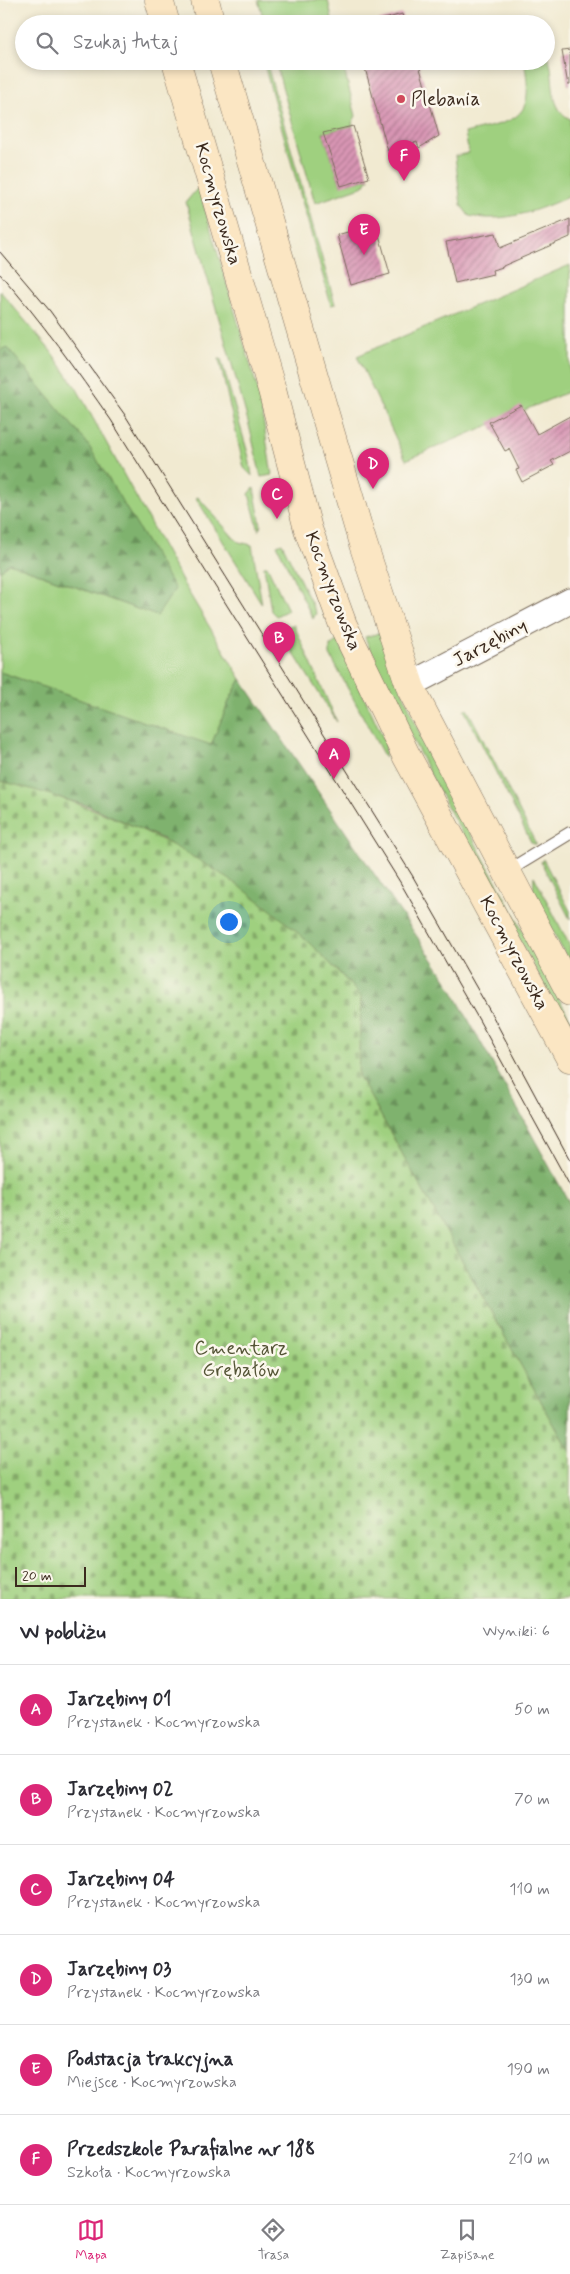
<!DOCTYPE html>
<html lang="pl">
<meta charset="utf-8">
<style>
body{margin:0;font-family:Mynerve,sans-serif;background:#f7f7f7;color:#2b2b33}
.scale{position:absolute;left:15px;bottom:12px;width:71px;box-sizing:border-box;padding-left:5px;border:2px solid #3b2a1e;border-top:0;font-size:14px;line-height:18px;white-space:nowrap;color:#3b2a1e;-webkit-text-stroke:4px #fbf7ec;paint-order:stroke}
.you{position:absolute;left:228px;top:921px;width:18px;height:18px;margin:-12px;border:4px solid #fff;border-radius:50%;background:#1a73e8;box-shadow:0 0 0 8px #1a73e833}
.badge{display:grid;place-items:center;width:32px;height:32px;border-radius:50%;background:#db2777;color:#fff;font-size:16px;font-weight:700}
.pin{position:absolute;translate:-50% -41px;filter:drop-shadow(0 1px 2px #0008)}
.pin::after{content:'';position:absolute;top:26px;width:18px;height:15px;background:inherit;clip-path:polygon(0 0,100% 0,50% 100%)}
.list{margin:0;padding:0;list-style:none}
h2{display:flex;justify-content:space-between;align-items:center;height:65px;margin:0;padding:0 20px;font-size:21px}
h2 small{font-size:16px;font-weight:400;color:#7c7c81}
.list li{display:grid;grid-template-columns:32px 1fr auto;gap:15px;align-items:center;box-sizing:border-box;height:90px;padding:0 20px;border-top:1px solid #e1e1e2}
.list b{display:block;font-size:19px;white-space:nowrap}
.list p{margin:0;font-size:16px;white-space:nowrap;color:#7c7c81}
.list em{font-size:16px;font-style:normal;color:#7c7c81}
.icon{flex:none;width:28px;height:28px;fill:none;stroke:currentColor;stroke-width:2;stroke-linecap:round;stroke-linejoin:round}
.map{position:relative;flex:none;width:570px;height:1599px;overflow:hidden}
.search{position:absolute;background:#fff;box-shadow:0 2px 8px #0003;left:15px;right:15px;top:15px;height:55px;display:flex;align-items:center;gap:12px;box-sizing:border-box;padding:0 18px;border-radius:28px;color:#7c7c81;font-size:19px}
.sheet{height:605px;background:#fff}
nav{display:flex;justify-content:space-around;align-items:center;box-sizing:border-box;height:70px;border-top:1px solid #e1e1e2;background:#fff;font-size:14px;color:#7c7c81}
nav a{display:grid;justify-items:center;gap:2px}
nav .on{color:#db2777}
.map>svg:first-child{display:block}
.green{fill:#9fd07f;stroke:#6d7d4e}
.forest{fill:url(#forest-firs);stroke:#5d6e46}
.cemetery{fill:url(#cemetery-stones);stroke:#6d7d4e}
.building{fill:url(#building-hatch)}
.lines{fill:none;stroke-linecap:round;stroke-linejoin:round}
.service-casing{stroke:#7b6d5d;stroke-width:14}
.minor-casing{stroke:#7b6d5d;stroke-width:27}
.secondary-casing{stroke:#7b6d5d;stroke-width:29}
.service{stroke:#fff;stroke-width:12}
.minor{stroke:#fff;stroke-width:25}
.secondary{stroke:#fbe6c3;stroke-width:28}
.tram{stroke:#3b2a1e;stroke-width:1}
.poi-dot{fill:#d1495b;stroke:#fbf7ec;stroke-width:2}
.labels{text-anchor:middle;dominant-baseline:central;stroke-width:5;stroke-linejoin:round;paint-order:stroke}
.poi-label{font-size:19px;fill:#3b2a1e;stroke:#fbf7ec;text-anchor:start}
.street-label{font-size:19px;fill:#3b2a1e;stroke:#fbf7ec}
.park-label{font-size:19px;fill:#545436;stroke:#fbf7ec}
</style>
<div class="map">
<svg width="570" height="1599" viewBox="0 0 570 1599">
<defs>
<pattern id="forest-firs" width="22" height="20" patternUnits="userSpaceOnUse" patternTransform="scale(1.25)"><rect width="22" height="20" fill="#7fb26e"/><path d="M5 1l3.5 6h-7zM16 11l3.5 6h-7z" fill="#69915a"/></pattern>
<pattern id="cemetery-stones" width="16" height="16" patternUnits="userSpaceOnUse" patternTransform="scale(1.25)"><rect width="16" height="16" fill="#9fd07f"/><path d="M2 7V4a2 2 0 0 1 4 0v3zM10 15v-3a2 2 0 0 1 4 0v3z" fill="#83a967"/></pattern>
<pattern id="building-hatch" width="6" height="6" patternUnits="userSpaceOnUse" patternTransform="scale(1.25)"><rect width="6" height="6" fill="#d895b4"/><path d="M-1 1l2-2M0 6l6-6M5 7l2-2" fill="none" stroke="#b07a92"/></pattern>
</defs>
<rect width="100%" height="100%" fill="#fbf7ec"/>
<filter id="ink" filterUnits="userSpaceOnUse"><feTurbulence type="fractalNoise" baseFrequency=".02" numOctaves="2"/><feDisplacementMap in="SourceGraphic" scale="10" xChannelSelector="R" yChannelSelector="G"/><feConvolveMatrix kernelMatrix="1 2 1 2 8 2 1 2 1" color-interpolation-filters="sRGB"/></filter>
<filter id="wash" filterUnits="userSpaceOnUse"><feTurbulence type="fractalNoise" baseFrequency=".0096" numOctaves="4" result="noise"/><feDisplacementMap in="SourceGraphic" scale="20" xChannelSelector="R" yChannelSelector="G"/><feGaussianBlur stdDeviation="1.12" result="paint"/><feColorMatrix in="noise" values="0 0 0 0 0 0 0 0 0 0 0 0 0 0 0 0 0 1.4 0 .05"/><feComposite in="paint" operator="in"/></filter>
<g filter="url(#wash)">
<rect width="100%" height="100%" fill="#f1ead1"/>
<g class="green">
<path d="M258,0H328L333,24H265Z"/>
<path d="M546,53C558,72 545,106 570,119V196C537,211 506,223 469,216L461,205L455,156L469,153L465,133C515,120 536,122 524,61H546Z"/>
<path d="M263,61H266L335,304L331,305Z"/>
<path d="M275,61H342L356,116L352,123L353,126L323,133L341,185L369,178L364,186L315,203Z"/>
<path d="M199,189L259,394L272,475L261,477L249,425L186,202L196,190Z"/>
<path d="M570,265V391L406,460L357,356Z"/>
<path d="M0,291L50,350L77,389L183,583L241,679L230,699L212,746L0,672V571L9,563L157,616L7,348L0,350Z"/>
<path d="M219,359H221L249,457L252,476L244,468Z"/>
<path d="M254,488L261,525L259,531L249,494Z"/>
<path d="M198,497L234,538L239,542L252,545L262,604L196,498Z"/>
<path d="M282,543L316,613L313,619L277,545Z"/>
<path d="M264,566H267L288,610L276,616L271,611Z"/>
<path d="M292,625H294L337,722L279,630Z"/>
<path d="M379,633L422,739L448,792L570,1019V1034L431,776L379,672L365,637Z"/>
<path d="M338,640L386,744L385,758L330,655V646Z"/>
<path d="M467,709L473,720L536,844H532L467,715L464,710Z"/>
<path d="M543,859L570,911V919L541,862Z"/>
<path d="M534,876L570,946V964L533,894Z"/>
</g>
<g class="forest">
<path d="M7,347L87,443L175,589L157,616L9,563L0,571V350Z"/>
<path d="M0,672L211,745L230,699L241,679L446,979L570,1204V1453L358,1075L361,997L339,972L289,925L163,839L89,806L0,781Z"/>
</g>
<path class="cemetery" d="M0,781C145,816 263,884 361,997L358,1075L570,1453V1599H0Z"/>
<g id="blocks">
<g class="building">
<path d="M402,14L405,24H374V22Z"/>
<path d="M570,50V85H568L562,51Z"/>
<path d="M363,61H418L439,136L419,148L417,142L388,151Z"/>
<path d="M353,126L369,178L341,186L323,133Z"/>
<path d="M570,219V237L503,266V267L492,270L493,274L455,283L446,242L496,233L500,248Z"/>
<path d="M376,224L390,274L351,285L337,235Z"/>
<path d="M521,405L537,434L570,416V451L551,461L554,465L522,482L516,470L519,469L509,449L505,451L489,422Z"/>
</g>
</g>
</g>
<g filter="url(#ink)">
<use href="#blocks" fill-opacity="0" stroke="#7b6d5d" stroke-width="1"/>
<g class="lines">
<g class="service-casing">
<path id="service" d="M506,872L570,833"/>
</g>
<g class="minor-casing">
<path id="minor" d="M409,685L570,601"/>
</g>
<g class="secondary-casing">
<g id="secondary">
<path d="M159,0L166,24"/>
<path d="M205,0L211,24"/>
<path d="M176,61L272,390L308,529L343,625L406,755L570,1058"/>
<path d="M222,61L363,544L411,689L570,992"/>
</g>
</g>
<use href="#service" class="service"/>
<use href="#minor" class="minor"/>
<use href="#secondary" class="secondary"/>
<g class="tram">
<path d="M0,252L50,311L125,415L412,875L491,1013L570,1160"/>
<path d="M0,274C41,320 76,370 111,420L400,882L479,1020L570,1186"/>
</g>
</g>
</g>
<circle class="poi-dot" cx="401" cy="99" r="5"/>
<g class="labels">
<g class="poi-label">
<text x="411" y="99">Plebania</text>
</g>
<g class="street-label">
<text transform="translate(218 204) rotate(74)">Kocmyrzowska</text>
<text transform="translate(333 591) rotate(69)">Kocmyrzowska</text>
<text transform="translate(490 643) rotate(-28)">Jarzębiny</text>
<text transform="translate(514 953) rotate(62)">Kocmyrzowska</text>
</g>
<g class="park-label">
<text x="241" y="1348">Cmentarz<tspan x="241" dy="22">Grębałów</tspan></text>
</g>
</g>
</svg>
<div class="scale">20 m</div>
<div class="you"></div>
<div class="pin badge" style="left:334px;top:779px">A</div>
<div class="pin badge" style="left:279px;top:663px">B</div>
<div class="pin badge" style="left:277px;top:519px">C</div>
<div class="pin badge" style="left:373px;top:489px">D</div>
<div class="pin badge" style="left:364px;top:255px">E</div>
<div class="pin badge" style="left:404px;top:181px">F</div>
<div class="search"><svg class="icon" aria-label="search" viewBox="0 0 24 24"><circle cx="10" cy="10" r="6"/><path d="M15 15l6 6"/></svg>Szukaj tutaj</div>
</div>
<section class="sheet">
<h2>W pobliżu<small>Wyniki: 6</small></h2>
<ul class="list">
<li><span class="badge">A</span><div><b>Jarzębiny 01</b><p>Przystanek · Kocmyrzowska</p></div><em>50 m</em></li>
<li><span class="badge">B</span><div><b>Jarzębiny 02</b><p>Przystanek · Kocmyrzowska</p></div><em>70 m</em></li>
<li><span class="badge">C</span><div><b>Jarzębiny 04</b><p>Przystanek · Kocmyrzowska</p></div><em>110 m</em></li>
<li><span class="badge">D</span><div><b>Jarzębiny 03</b><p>Przystanek · Kocmyrzowska</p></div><em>130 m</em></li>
<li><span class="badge">E</span><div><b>Podstacja trakcyjna</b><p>Miejsce · Kocmyrzowska</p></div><em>190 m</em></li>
<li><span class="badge">F</span><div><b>Przedszkole Parafialne nr 188</b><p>Szkoła · Kocmyrzowska</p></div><em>210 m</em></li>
</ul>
</section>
<nav>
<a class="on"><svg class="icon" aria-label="map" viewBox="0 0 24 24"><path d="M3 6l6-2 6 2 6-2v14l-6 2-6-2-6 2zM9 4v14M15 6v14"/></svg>Mapa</a>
<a><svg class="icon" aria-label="directions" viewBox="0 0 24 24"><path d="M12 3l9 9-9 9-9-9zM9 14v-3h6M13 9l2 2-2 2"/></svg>Trasa</a>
<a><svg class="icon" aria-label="saved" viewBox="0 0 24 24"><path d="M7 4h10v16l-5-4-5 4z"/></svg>Zapisane</a>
</nav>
